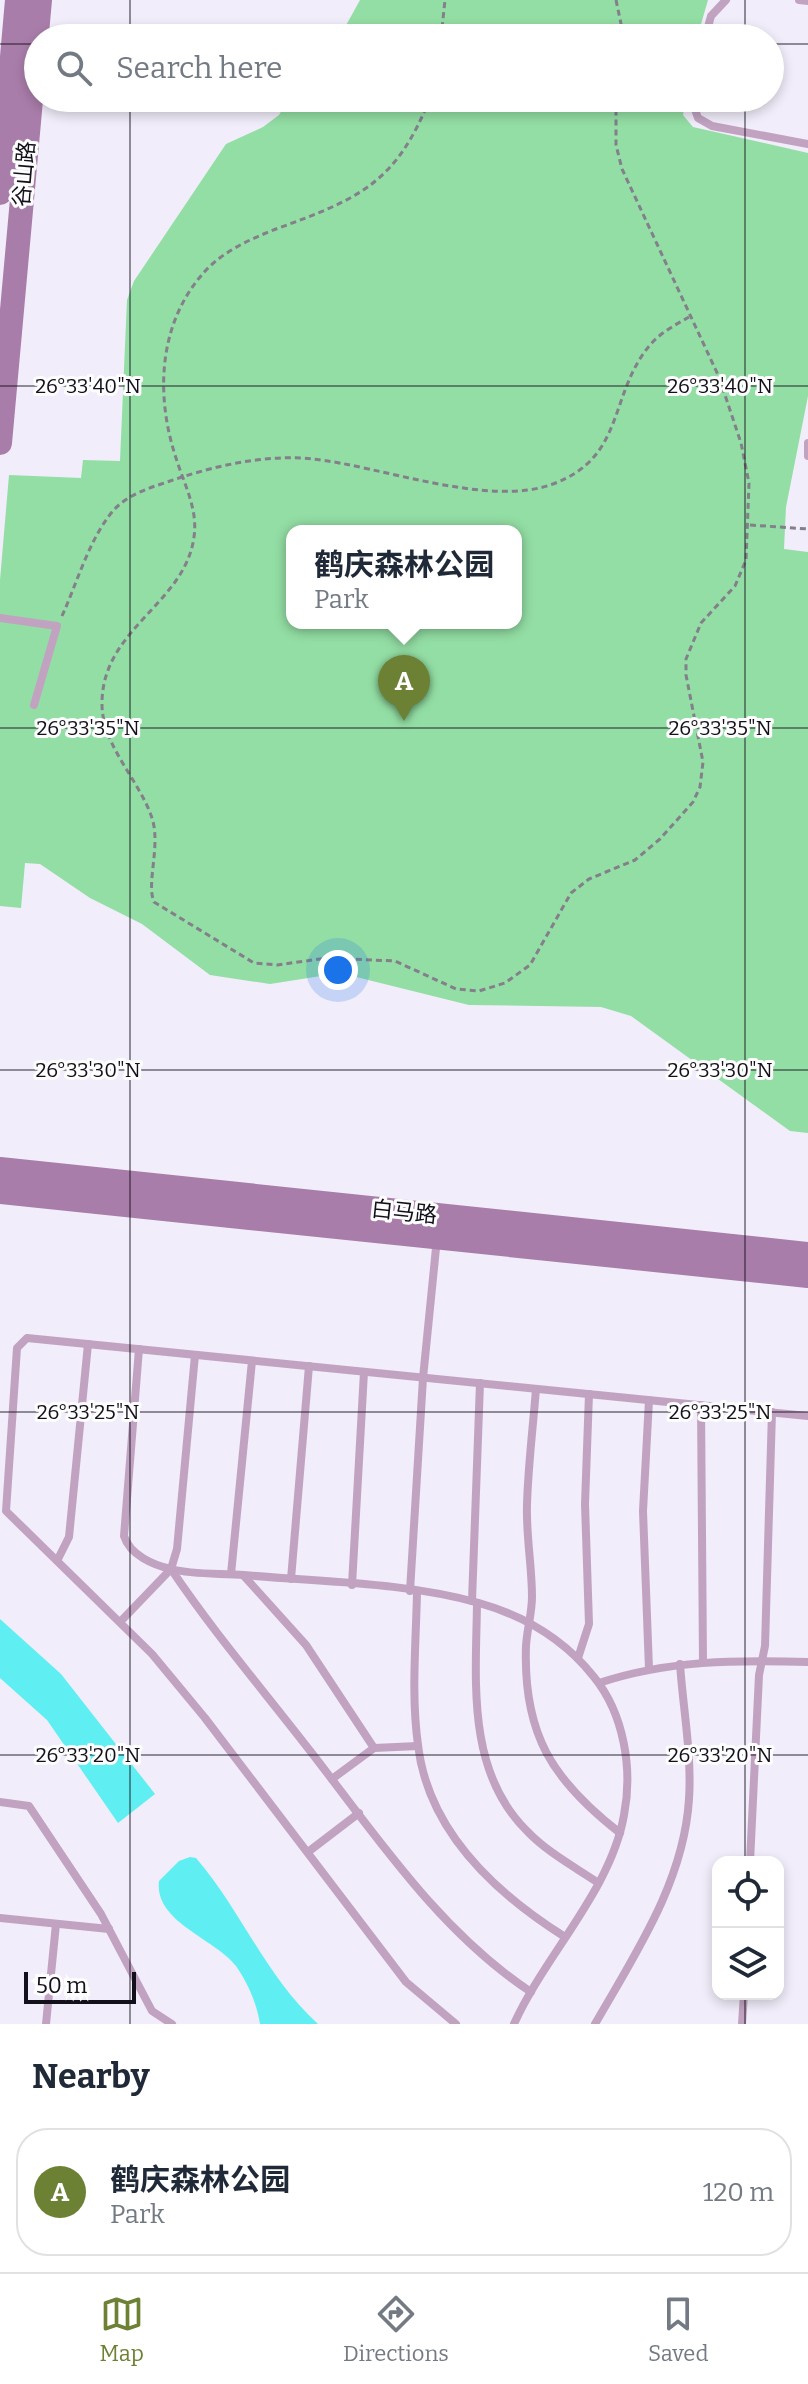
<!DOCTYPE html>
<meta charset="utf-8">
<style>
body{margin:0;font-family:Bitter,"Noto Sans SC",serif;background:#f6f6f7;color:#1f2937}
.controls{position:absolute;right:24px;bottom:24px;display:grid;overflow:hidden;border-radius:16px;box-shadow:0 4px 12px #0003}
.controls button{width:72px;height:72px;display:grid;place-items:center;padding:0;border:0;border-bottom:2px solid #e0e1e3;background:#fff;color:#1f2937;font:40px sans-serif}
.scale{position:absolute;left:24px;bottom:20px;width:112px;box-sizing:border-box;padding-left:8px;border:4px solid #14101b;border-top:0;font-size:22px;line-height:28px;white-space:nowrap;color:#14101b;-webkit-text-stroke:6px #fdfdfd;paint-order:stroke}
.you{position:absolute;left:338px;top:970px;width:28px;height:28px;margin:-20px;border:6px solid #fff;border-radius:50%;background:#1a73e8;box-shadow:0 0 0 12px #1a73e833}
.badge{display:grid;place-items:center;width:52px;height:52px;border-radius:50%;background:#6c8133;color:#fff;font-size:26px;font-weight:700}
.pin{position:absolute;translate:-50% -66px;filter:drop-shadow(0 2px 4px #0008)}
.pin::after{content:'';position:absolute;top:42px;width:28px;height:24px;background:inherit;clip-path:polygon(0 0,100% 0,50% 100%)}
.popup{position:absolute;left:286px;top:525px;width:236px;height:104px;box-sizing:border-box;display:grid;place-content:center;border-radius:16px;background:#fff;filter:drop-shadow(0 2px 6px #0005);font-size:26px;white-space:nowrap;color:#747a83}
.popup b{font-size:30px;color:#1f2937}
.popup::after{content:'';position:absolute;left:50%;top:100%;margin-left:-16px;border:16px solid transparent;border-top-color:#fff}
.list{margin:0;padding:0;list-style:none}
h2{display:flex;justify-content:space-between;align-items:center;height:104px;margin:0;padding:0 32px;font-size:34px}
h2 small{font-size:26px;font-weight:400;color:#747a83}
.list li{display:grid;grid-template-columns:52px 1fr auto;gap:24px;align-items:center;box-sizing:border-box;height:128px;margin:0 16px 16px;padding:0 16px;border:2px solid #e0e1e3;border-radius:32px}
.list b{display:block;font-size:30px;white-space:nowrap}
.list p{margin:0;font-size:26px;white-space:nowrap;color:#747a83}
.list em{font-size:26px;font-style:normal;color:#747a83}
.icon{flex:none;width:44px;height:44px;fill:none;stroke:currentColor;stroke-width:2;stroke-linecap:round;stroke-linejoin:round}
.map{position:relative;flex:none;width:808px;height:2024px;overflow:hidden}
.search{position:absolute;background:#fff;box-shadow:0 4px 12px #0003;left:24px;right:24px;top:24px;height:88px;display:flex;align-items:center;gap:20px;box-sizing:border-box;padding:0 28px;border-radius:44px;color:#747a83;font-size:30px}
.sheet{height:248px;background:#fff}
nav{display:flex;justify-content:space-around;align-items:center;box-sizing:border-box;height:112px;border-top:2px solid #e0e1e3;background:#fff;font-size:22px;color:#747a83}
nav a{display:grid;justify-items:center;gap:4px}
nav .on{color:#6c8133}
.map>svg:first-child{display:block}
.green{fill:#93dea4;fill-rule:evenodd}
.water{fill:#5feff3}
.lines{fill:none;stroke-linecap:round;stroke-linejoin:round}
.path{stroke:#837f8b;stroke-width:3;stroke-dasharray:6 4;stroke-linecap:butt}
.lane{stroke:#c1a3c1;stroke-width:8}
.secondary{stroke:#a97daa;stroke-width:24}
.ticks{fill:none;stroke:#14101b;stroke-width:2;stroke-opacity:0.45}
.labels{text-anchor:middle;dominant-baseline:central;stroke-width:6;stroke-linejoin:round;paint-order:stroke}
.street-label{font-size:22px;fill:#14101b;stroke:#fdfdfd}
.ticks-label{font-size:20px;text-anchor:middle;fill:#14101b;stroke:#fdfdfd;stroke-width:6;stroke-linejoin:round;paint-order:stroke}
</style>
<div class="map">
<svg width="808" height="2024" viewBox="0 0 808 2024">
<rect width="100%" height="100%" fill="#f1edfa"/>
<g class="green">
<path d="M360,0H708L697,38H334L344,29Z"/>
<path d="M289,98H686L683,115L693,127L808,153V396L786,507L784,549L808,552V1133L790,1131L631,1016L601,1007L469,1005L340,973L270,984L210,975L142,924L90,898L40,864L25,863L21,908L0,906V580L9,475L81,478L83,460L120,461L127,300L134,281L226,144L263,127L279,115ZM292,531H516V623H292Z"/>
</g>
<g class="water">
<path d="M0,1619L61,1674L155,1794L118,1823L47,1720L0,1678Z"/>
<path d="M190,1857L196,1858C241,1910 266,1977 318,2024H260C257,2004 248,1983 236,1966C216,1939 154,1922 159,1881L179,1861Z"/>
</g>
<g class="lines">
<g class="path">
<path d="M616,0L624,38"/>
<path d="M441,38L445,0"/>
<path d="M430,98C396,184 358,199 276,229C248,240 219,253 200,277C157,329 156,400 177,461C185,486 198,510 194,537C185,604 103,628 102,702C101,745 139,779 152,818C161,846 146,883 154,902L254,963L277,965L327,958L395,961L456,989L479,991L505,983L530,965L571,893L589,879L635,860L660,839L693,802L700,787L703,762L686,675V659L701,623L735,586L746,560L749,483L741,443L719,377L622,169L616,145V98"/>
<path d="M750,525L808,529"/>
<path d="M62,616C77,583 89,540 112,512C128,493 153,487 176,479C218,465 268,454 313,459C380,466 489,508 553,484C626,457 608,395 650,345C660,333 675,325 689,317"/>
</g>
<g class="lane">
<path d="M799,0L808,1"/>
<path d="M705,38L711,16L726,0"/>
<path d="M691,98L698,118L712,126L808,144"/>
<path d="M808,443V456"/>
<path d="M0,618L57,626L34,705"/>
<path d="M139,1349L124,1536C130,1555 153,1565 171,1569C194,1575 220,1573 244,1575C320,1582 405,1582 479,1603C525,1616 564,1639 594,1677C624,1714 633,1769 624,1815C611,1890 545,1955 514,2024"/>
<path d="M536,1389C533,1427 528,1467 527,1505C526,1536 532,1566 532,1597C532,1613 527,1629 526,1646C523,1734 552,1780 620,1833"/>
<path d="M649,1400L643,1511L649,1669"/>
<path d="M701,1405L703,1662"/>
<path d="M58,1559L69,1537L88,1344"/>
<path d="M171,1569C214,1633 264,1691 311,1752C377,1837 440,1932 531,1992"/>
<path d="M231,1574L252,1361"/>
<path d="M244,1576L306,1645L374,1748"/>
<path d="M291,1579L309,1366"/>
<path d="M352,1585L364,1372"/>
<path d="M410,1591L423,1378L437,1238"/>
<path d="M417,1592C416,1643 411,1695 418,1745C428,1831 495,1893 565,1937"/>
<path d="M472,1601L480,1383"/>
<path d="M477,1603C476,1680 466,1771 527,1831C547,1852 573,1866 597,1882"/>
<path d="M121,1621L171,1569L177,1549L195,1355"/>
<path d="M578,1658L589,1624L585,1504L589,1394"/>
<path d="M599,1683C668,1660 736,1660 808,1662"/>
<path d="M332,1779L374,1748L418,1746"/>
<path d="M0,1802L29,1806L101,1914L152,2011L172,2024"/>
<path d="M308,1852L359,1813"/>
<path d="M750,1862L759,1675L765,1646L772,1412"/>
<path d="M0,1918L109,1929"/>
<path d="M46,2024L56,1924"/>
<path d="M456,2024L406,1982L205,1718L152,1654L6,1511L17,1348L27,1338L808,1416"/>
<path d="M595,2024C635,1954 684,1882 689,1799C692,1755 683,1708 680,1664"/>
<path d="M742,2024L744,1994"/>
</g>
<g class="secondary">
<path d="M0,193L17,0"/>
<path d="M0,443L40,0"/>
<path d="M0,1169L808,1254"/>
<path d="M0,1192L808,1276"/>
</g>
</g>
<path class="ticks" d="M130,0V38M745,0V38M0,44H38M770,44H808M130,98V2024M745,98V1862M0,386H808M0,728H808M0,1070H808M0,1412H808M0,1755H808M745,1994V2024"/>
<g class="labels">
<g class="street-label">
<text transform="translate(24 174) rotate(-85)">谷山路</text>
<text transform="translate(404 1212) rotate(6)">白马路</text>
</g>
</g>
<g class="ticks-label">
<text x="88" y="393">26°33'40"N</text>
<text x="720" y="393">26°33'40"N</text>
<text x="88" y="735">26°33'35"N</text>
<text x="720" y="735">26°33'35"N</text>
<text x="88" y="1077">26°33'30"N</text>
<text x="720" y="1077">26°33'30"N</text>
<text x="88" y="1419">26°33'25"N</text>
<text x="720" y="1419">26°33'25"N</text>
<text x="88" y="1762">26°33'20"N</text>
<text x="720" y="1762">26°33'20"N</text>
</g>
</svg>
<div class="controls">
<button><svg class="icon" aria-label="locate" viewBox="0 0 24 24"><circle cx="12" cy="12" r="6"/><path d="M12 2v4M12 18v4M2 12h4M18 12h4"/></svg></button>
<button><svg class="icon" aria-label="layers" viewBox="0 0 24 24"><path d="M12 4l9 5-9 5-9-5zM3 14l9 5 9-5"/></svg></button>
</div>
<div class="scale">50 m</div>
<div class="you"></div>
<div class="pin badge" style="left:404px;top:721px">A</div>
<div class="popup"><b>鹤庆森林公园</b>Park</div>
<div class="search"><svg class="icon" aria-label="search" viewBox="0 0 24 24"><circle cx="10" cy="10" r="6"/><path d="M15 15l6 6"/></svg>Search here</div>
</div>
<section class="sheet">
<h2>Nearby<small></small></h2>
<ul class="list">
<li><span class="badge">A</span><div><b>鹤庆森林公园</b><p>Park</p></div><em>120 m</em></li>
</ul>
</section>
<nav>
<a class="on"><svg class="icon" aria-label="map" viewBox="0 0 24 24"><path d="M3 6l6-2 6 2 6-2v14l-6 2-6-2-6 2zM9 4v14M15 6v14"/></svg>Map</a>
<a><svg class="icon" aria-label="directions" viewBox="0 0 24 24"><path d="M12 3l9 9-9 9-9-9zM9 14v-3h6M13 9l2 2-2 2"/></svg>Directions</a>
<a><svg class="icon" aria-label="saved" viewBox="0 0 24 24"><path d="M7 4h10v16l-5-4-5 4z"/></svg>Saved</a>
</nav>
